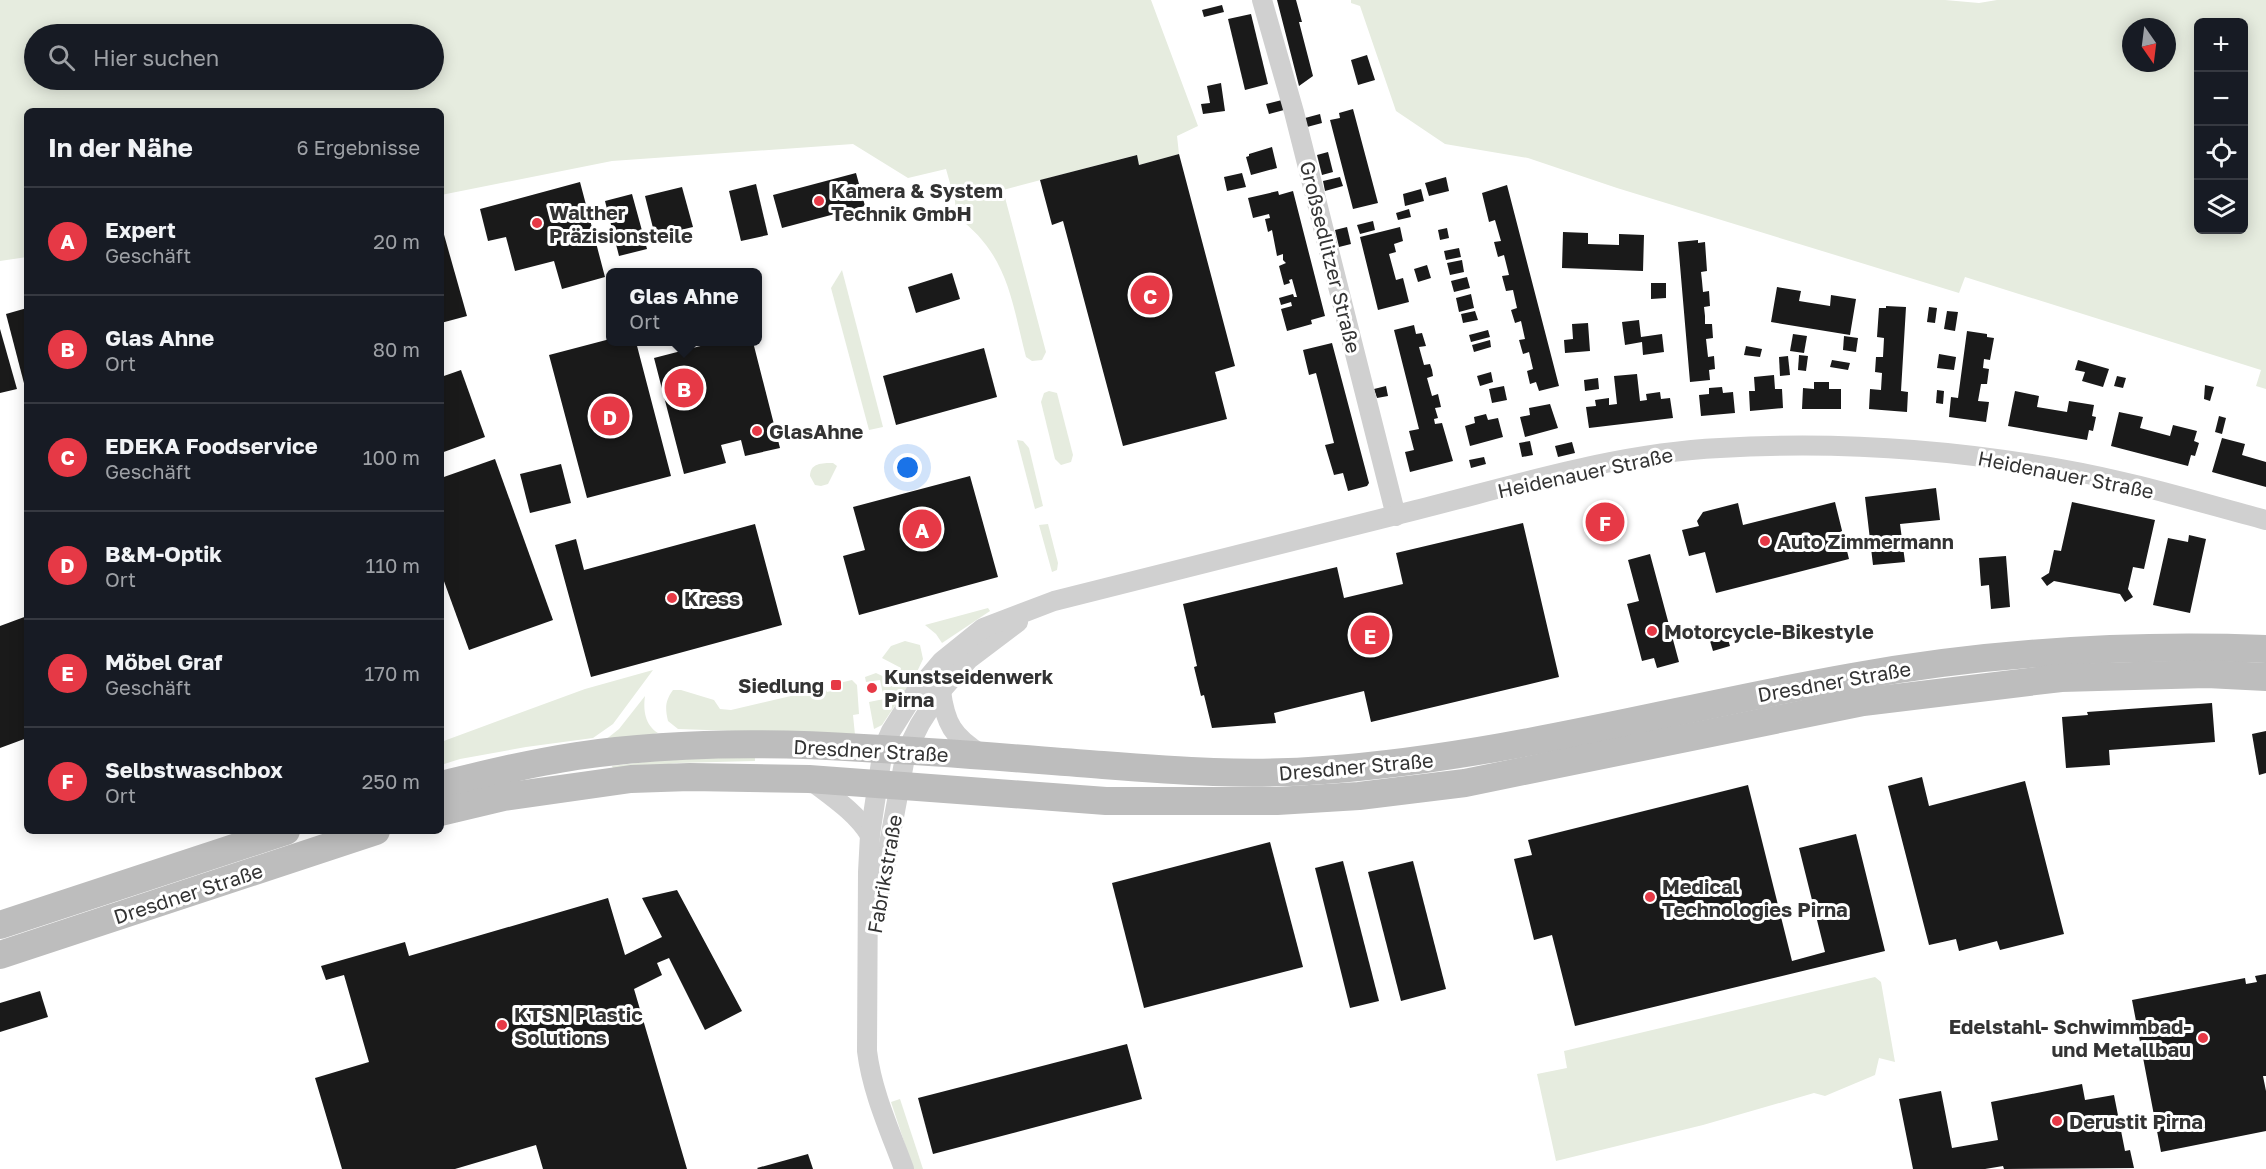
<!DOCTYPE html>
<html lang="de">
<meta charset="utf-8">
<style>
body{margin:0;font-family:"Golos Text",sans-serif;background:#242831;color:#f1f3f6}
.controls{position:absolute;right:18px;top:18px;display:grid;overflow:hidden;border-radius:9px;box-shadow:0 3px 15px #0003}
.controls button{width:54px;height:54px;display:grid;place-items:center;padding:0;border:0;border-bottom:2px solid #363941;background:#171b24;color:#f1f3f6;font:30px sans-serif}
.compass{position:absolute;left:2122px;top:18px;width:54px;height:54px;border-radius:50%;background:#171b24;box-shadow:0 3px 15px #0003;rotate:166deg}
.you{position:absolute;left:908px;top:468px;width:21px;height:21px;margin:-15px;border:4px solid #fff;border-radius:50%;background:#1a73e8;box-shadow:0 0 0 9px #1a73e833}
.badge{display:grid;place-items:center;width:39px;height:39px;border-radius:50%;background:#e63946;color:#fff;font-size:20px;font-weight:700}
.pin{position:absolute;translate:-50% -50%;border:3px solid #fff;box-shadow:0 2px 6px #0006}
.popup{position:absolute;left:606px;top:268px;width:156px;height:78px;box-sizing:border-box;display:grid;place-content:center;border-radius:9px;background:#171b24;filter:drop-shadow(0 2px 4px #0005);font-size:20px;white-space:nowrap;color:#9ea1a6}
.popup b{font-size:22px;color:#f1f3f6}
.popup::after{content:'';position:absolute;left:50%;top:100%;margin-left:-12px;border:12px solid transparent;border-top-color:#171b24}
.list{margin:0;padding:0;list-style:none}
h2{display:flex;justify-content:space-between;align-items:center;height:78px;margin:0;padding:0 24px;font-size:26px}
h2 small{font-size:20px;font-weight:400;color:#9ea1a6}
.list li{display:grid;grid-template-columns:39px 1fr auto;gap:18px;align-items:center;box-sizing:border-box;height:108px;padding:0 24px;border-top:2px solid #363941}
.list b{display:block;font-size:22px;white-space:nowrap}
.list p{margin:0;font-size:20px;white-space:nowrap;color:#9ea1a6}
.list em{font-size:20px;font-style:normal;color:#9ea1a6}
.icon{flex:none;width:33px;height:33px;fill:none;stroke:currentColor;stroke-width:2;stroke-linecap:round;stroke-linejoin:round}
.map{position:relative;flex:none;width:2266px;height:1169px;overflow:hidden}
.search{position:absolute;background:#171b24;box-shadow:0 3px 15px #0003;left:24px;top:24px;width:420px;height:66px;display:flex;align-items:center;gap:15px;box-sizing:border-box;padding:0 21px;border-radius:33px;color:#9ea1a6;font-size:22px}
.panel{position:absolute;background:#171b24;box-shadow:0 3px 15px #0003;left:24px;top:108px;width:420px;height:726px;border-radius:9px}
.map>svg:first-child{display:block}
.green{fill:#e6ecdf;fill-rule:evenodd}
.building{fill:#1a1a1a}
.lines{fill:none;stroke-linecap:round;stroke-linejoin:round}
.minor{stroke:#d0d0d0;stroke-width:20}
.secondary{stroke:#bdbdbd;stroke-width:28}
.poi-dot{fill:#e63946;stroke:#fff;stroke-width:2}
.labels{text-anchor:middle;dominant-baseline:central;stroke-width:6;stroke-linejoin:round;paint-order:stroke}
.poi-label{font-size:20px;font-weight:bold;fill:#333;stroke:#fff;text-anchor:start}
.street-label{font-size:20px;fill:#333;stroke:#fff}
</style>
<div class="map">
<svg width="2266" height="1169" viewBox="0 0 2266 1169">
<rect width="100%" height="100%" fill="#fff"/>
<g class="green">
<path d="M0,0H1151L1198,126L1177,136L1179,154L1139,165L1136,155L1003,190L1046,352L1042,360L1032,361L1026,357C1011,299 1008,254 956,216L955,201L946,169L908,178L853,144L612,161L441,195V111H27V257L0,261ZM34,34H434V80H34Z"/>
<path d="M1351,0H1945L1979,3L1997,0H2266V389L2256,386L2261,370L1965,277L1959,293L1617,188L1528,158L1445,144L1396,111L1360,6L1351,3ZM2198,22H2244V230H2198ZM2131,27H2167V63H2131Z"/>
<path d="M842,270L883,427L869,430L831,288Z"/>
<path d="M1049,391L1057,393L1073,455L1071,462L1061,465L1055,459L1041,402L1044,393Z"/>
<path d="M1017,440L1023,441L1029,448L1043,506L1035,509Z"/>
<path d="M833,463L837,466L828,484L821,486L815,485L810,476C810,463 822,463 833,463Z"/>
<path d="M1048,524L1058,563L1057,570L1052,572L1039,525Z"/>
<path d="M988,608L990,611L942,643L936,634L925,625Z"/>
<path d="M905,641L920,645L923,659L916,674L882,725L874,729L869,702L884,699L880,680L866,682L865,677L876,673L893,681L901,668L882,658L891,646Z"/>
<path d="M653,670L613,724L593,738L526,747L460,759L441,765V742L585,689Z"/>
<path d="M852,680L857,685L859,714L853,715L855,735L678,729L668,721C665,708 665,701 673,690H681L714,700L720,709L731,710L825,688L827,692L840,689L839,683Z"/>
<path d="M645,696C643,710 645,725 658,733L599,745L619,729Z"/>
<path d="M755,756V761L677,763L614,771L612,766L677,758Z"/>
<path d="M1875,977L1881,982L1895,1062L1879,1058L1875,1075L1825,1096L1814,1093L1703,1125L1556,1161L1537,1074L1567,1068L1564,1051Z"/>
<path d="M900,1099L923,1169H913L891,1102Z"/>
</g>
<g class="building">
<path d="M1277,0H1296L1302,22H1299L1313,76L1299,86Z"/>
<path d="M1222,5L1224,12L1204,17L1202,10Z"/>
<path d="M1251,14L1268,84L1245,90L1228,19Z"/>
<path d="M1367,55L1375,80L1358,85L1351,60Z"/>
<path d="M1221,83L1225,111L1203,114L1201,104L1210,103L1207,86Z"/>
<path d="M1282,100L1284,110L1269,114L1266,104Z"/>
<path d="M1353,109L1378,203L1353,209L1330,120L1340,118L1339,113Z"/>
<path d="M1320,114L1322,123L1307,127L1305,118Z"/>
<path d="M1272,147L1277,168L1251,175L1246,157L1249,156V154Z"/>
<path d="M1328,152L1333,172L1322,175L1317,155Z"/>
<path d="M1179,154L1235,366L1215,372L1227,419L1123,446L1063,221L1052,225L1040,180L1137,155L1139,165Z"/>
<path d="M856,173L865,206L782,228L773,195Z"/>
<path d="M1242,173L1246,187L1227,191L1224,177Z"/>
<path d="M1340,177L1343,186L1325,191L1323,181Z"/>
<path d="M1446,177L1449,191L1429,196L1425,183Z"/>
<path d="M580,182L605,277L562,289L554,261L515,271L506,237L488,241L480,209Z"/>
<path d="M756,184L768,235L741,241L729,191Z"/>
<path d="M1507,185L1559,386L1539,391L1536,382L1530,384L1527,371L1533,369L1529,352L1523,354L1519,340L1525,339L1521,321L1515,323L1511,310L1517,308L1513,290L1506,291L1502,276L1509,275L1504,255L1498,257L1494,242L1501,241L1495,220L1489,222L1482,193Z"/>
<path d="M682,187L693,227L655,236L645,196Z"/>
<path d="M1421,189L1424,201L1405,206L1403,194Z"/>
<path d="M1278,191L1279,195L1293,191L1325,316L1311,320L1312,324L1287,331L1281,309L1292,306L1291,302L1281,305L1279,298L1293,294L1294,297H1297L1292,279L1289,280L1290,283L1284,285L1279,266L1286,263L1283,260V254L1277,256L1272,230L1268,232L1265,219L1270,218L1269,214L1253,218L1248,198Z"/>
<path d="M632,194L647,249L619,256L605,201Z"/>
<path d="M1409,209L1411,217L1398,220L1396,213Z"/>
<path d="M1373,221L1375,230L1360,234L1357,225Z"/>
<path d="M441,224L467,316L441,323Z"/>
<path d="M1347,227L1351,244L1339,247L1335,230Z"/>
<path d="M1400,227L1403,241L1394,244L1396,252L1389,254L1396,280L1403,278L1409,302L1378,310L1360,237Z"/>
<path d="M1447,228L1449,238L1440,240L1438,230Z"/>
<path d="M1563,232L1588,233V244L1619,245V234L1644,235L1643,271L1562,268Z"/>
<path d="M1698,240V243L1705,242L1707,271L1701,272L1702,281L1703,292L1709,291L1710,306L1704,307L1705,316V324H1712L1713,338L1706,339L1708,357L1714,356L1715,369L1709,370L1710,380L1690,382L1678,242Z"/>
<path d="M1459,248L1461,257L1446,260L1444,251Z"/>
<path d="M1462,260L1464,272L1450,275L1447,263Z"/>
<path d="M1427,265L1431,278L1418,282L1414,269Z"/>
<path d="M952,273L960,299L916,313L908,287Z"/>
<path d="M1467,277L1470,288L1454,292L1451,281Z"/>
<path d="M1651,283H1666V298L1651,299Z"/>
<path d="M1777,287L1801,291L1799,301L1830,306L1831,295L1856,299L1850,335L1771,322Z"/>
<path d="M1471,294L1474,308L1459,312L1456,298Z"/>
<path d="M1886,306L1906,307L1901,391L1908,392L1907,412L1869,409L1870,389L1881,390L1882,373L1875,372L1876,357H1883L1884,338L1877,337L1879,308H1886Z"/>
<path d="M1929,307L1937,308L1935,323L1927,322Z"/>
<path d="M27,308V391H26L6,314Z"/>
<path d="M1475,311L1478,320L1463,323L1461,314Z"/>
<path d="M1947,311L1958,312L1955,331L1944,329Z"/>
<path d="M1639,320L1641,337L1662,334L1664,352L1643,355L1642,342L1625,345L1622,322Z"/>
<path d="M1588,323L1590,351L1565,353L1564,340L1573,339L1572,324Z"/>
<path d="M1414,325L1416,334L1422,333L1426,346L1419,347L1424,365L1430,364L1432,370L1433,376L1427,378L1432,396L1438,394L1441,407L1435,408L1438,418L1434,419L1435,424L1442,423L1453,461L1410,472L1405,452L1414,450L1409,431L1419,429L1394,330Z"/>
<path d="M0,329L17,389L0,393Z"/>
<path d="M1488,330L1490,337L1471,342L1469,335Z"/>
<path d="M1967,331L1987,334V337L1994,338L1990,360L1984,359L1983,368L1989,369L1987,384H1981L1978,401L1989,402L1986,422L1949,417L1951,397L1958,398Z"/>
<path d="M1793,334L1807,336L1804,353L1790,351Z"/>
<path d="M1844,336L1858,338L1856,352L1843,350Z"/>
<path d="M610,339V342H636L671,476L587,498L549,355Z"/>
<path d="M1490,340L1491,347L1474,352L1472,345Z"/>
<path d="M716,342H753L780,448L745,456L741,440L721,445L726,463L684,474L654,358Z"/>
<path d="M1332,343L1369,483L1367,486L1348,491L1343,473L1334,475L1325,445L1334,443L1316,373L1309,375L1303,350Z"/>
<path d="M1746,346L1762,349L1760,357L1744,355Z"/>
<path d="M984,348L997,397L896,425L883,376Z"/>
<path d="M1939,354L1956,357L1954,370L1937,368Z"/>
<path d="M1799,355L1808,356L1806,371L1798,370Z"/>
<path d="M1788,356L1790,375L1780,376L1779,357Z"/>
<path d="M1832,360L1850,363L1848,370L1830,367Z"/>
<path d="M2078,360L2109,369L2103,387L2082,381L2085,372L2075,370Z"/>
<path d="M461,370L485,437L441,453V377Z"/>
<path d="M1491,372L1493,382L1480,386L1477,376Z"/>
<path d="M1637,374L1640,401L1647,400L1646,394L1660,392L1661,399L1670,398L1673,418L1589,428L1586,407L1596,406L1595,400L1609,398V405L1617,404L1614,376Z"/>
<path d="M1774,375L1775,389H1782L1783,408L1750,411L1749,391H1755L1754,377Z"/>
<path d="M2117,376L2126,378L2123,388L2114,386Z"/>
<path d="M1598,378L1599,389L1585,391L1584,380Z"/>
<path d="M1814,382H1829V389H1841V409H1802L1803,388L1814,389Z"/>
<path d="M2205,385L2214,387L2210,401L2204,399Z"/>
<path d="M1386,386L1388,396L1377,398L1374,389Z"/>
<path d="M1504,386L1507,400L1492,403L1489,389Z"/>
<path d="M1722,387L1723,393L1733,392L1735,413L1701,416L1699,395L1709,394V388Z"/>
<path d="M1937,390L1944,391L1943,404L1936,403Z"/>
<path d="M2015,391L2039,396L2037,407L2067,412L2069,401L2094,405L2092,416L2096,417L2093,431L2089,430L2087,440L2008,426Z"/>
<path d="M1550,404L1558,428L1525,437L1520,417L1530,415L1529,408Z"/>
<path d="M2119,412L2143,417L2140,428L2170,436L2173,425L2197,431L2194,441L2199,443L2195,456L2191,455L2188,466L2111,446Z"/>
<path d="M1486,414L1488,420L1498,418L1503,437L1470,446L1465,426L1475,423L1474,417Z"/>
<path d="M2219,416L2226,418L2222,434L2215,432Z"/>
<path d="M2222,438L2245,444L2242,455L2266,462V487L2212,472Z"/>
<path d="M1530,441L1533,455L1522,457L1519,443Z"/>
<path d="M1572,442L1575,453L1558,457L1555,446Z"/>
<path d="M1484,457L1486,464L1471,468L1469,460Z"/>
<path d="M495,459L553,620L469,650L441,573V478Z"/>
<path d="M561,464L571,503L530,513L520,474Z"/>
<path d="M970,476L998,577L859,615L843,556L865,550L853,507Z"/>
<path d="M1936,488L1940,520L1900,524L1905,562L1873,565L1865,497Z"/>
<path d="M1835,502L1849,559L1716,593L1705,552L1689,556L1682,530L1699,526L1697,521L1703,512L1738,503L1743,525Z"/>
<path d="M2072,502L2155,520L2144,569L2133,567L2128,589L2133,597L2125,602L2120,594L2054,581L2047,586L2041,578L2049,573L2054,550L2061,551Z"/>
<path d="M1611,505L1618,533L1599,539L1592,510Z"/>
<path d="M1523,523L1559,677L1371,722L1364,691L1274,713L1276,723L1212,728L1204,695L1201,696L1194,667L1197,666L1183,604L1337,567L1344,598L1403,584L1396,553Z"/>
<path d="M755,524L782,625L591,677L555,545L576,539L584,570Z"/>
<path d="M2189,535L2206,539L2190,613L2153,605L2168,538L2188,542Z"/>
<path d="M1650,554L1679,662L1657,668L1654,658L1642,661L1627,604L1639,601L1628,560Z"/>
<path d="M2006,556L2010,607L1991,609L1989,585L1981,586L1979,558Z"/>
<path d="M27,616V738L0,748V626Z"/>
<path d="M1725,629L1730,646L1713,651L1708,634Z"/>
<path d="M2212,703L2215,742L2109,750L2110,765L2066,768L2062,717L2088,715L2087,712Z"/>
<path d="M2266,731V773L2259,775L2252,734Z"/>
<path d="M1922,777L1929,806L2025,781L2064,934L2000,950L1997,941L1959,951L1956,939L1929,945L1888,786Z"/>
<path d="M1748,785L1792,961L1825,952L1799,848L1856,834L1885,951L1575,1026L1552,935L1534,940L1514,859L1532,855L1528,840Z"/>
<path d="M1270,842L1303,967L1144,1008L1112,883Z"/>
<path d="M1343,861L1379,1001L1350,1008L1315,868Z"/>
<path d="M1413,861L1446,989L1401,1001L1368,872Z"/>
<path d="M677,890L742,1011L705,1030L669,958L657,963L662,975L634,989L687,1169H543L536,1145L455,1169H342L315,1078L369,1062L344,975L326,980L321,966L405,942L409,956L608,898L625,955L662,937L642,898Z"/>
<path d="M2266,974V1076H2263L2266,1091V1131L2161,1152L2132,1000L2245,978L2246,984L2257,982L2255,976Z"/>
<path d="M40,991L48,1017L0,1032V1003Z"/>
<path d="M1127,1044L1142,1099L933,1154L918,1098Z"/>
<path d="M2082,1084L2085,1100L2114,1095L2125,1151L2130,1150L2134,1168L2004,1169L2003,1166L1985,1169H1913L1899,1099L1941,1091L1952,1148L1998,1140L1991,1102Z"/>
<path d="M808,1154L813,1169H758L757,1168Z"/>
</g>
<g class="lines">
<g class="minor">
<path d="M1262,0L1294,112L1396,516"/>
<path d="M941,691C945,723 953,737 981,754"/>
<path d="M809,779C831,796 856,812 870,835"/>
<path d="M876,914L906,752L920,724L941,691L969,659L1018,622"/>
<path d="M904,1169C890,1131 872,1092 867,1051L868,872L870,835L883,749L891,731L915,693L942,661L983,628L1054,601C1174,570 1295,541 1416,510C1516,485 1616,453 1720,448C1833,441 1949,449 2061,469C2130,481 2198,502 2266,520"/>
</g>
<g class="secondary">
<path d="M441,785C486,774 531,763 577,756C671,742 768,742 863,748C943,752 1023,759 1103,765C1177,771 1250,776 1324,770C1503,757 1676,708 1852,677C1989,652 2127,644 2266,649"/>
<path d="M441,812L504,797L631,779L690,777L809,779L1106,801H1277L1359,796L1465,783L1863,702L2061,678L2207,674L2266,677"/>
<path d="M0,925L286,831"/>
<path d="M0,955L376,831"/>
</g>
</g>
<g class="poi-dot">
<circle cx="819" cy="201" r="6"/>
<circle cx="537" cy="223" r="6"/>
<circle cx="757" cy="431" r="6"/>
<circle cx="1765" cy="541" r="6"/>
<circle cx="672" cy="598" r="6"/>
<circle cx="1652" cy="631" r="6"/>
<rect x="830" y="679" width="12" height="12" rx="3"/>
<circle cx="872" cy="688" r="6"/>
<circle cx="1650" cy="897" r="6"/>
<circle cx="502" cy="1025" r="6"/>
<circle cx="2203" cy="1038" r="6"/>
<circle cx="2057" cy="1121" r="6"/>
</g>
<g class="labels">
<g class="poi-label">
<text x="831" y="190">Kamera &amp; System<tspan x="831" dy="23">Technik GmbH</tspan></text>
<text x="549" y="212">Walther<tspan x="549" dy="23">Präzisionsteile</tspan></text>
<text x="769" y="431">GlasAhne</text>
<text x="1777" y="541">Auto Zimmermann</text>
<text x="684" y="598">Kress</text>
<text x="1664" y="631">Motorcycle-Bikestyle</text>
<text x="884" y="676">Kunstseidenwerk<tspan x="884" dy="23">Pirna</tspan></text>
<text x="824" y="685" text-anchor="end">Siedlung</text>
<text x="1662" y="886">Medical<tspan x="1662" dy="23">Technologies Pirna</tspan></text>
<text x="514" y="1014">KTSN Plastic<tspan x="514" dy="23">Solutions</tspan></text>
<text x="2191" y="1026" text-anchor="end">Edelstahl- Schwimmbad-<tspan x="2191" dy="23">und Metallbau</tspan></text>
<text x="2069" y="1121">Derustit Pirna</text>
</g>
<g class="street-label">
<text transform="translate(1331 257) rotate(76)">Großsedlitzer Straße</text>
<text transform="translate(1585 472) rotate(-12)">Heidenauer Straße</text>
<text transform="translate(2066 474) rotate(11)">Heidenauer Straße</text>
<text transform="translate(1834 681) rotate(-10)">Dresdner Straße</text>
<text transform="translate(871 750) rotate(3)">Dresdner Straße</text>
<text transform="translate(1356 766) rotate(-5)">Dresdner Straße</text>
<text transform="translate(884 874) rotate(-80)">Fabrikstraße</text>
<text transform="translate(188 893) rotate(-18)">Dresdner Straße</text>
</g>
</g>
</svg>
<div class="controls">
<button>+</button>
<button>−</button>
<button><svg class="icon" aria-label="locate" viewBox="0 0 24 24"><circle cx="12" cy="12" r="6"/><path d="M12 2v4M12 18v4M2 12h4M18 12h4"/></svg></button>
<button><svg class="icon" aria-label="layers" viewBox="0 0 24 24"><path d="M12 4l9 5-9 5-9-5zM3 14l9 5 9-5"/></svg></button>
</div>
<svg class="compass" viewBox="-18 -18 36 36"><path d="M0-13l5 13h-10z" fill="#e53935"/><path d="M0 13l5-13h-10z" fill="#9ea1a6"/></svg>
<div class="you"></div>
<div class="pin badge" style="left:922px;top:529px">A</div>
<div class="pin badge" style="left:684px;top:388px">B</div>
<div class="popup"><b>Glas Ahne</b>Ort</div>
<div class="pin badge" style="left:1150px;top:295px">C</div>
<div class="pin badge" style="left:610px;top:416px">D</div>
<div class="pin badge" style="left:1370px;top:635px">E</div>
<div class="pin badge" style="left:1605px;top:522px">F</div>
<div class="search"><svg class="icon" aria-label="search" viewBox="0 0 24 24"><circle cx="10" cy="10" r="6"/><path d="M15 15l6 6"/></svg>Hier suchen</div>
<section class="panel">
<h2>In der Nähe<small>6 Ergebnisse</small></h2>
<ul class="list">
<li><span class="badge">A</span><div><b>Expert</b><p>Geschäft</p></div><em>20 m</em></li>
<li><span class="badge">B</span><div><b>Glas Ahne</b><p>Ort</p></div><em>80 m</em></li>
<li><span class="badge">C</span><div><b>EDEKA Foodservice</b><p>Geschäft</p></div><em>100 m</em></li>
<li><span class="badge">D</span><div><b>B&amp;M-Optik</b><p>Ort</p></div><em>110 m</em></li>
<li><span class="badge">E</span><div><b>Möbel Graf</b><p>Geschäft</p></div><em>170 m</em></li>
<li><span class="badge">F</span><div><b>Selbstwaschbox</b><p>Ort</p></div><em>250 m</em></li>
</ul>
</section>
</div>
